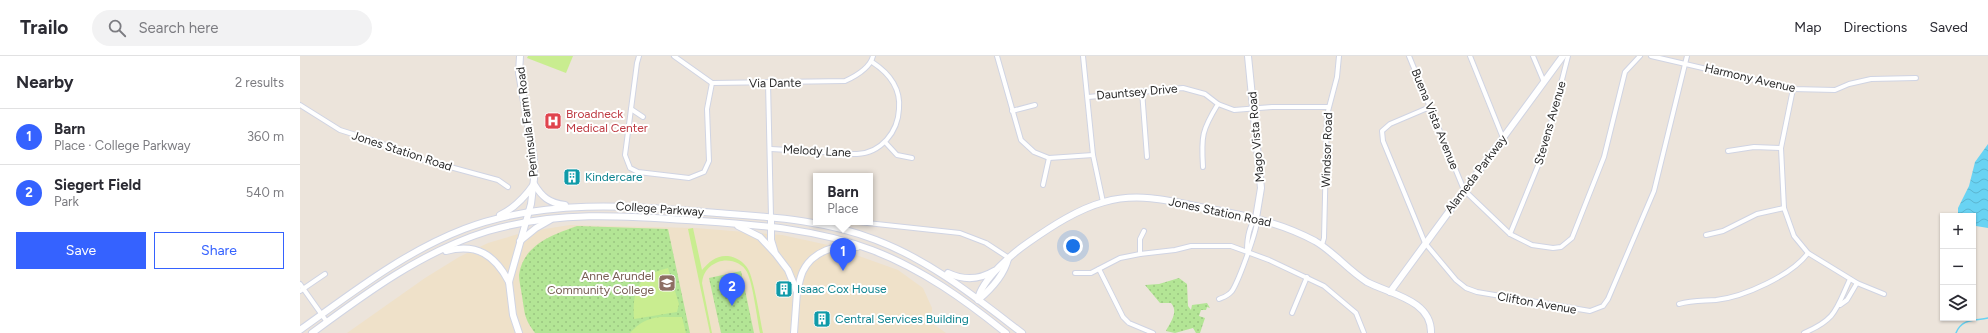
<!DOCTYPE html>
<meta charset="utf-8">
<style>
body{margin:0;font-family:Figtree,sans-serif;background:#f2f2f3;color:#2b2b33}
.controls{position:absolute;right:12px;bottom:12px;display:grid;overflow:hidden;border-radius:0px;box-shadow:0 1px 3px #0004}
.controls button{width:36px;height:36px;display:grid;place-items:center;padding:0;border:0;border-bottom:1px solid #e1e1e2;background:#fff;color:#2b2b33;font:20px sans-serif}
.you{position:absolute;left:773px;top:190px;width:14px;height:14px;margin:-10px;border:3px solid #fff;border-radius:50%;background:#1a73e8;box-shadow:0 0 0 6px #1a73e833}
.badge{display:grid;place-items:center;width:26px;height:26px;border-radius:50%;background:#3562ff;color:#fff;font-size:13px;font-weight:700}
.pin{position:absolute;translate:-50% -33px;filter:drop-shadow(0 1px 2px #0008)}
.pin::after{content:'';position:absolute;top:21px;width:14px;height:12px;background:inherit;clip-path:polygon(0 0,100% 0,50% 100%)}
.popup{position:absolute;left:513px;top:117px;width:60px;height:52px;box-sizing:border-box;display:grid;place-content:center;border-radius:0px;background:#fff;filter:drop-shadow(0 1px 3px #0005);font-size:13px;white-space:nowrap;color:#7c7c81}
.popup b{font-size:15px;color:#2b2b33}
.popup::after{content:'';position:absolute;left:50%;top:100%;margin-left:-8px;border:8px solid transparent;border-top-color:#fff}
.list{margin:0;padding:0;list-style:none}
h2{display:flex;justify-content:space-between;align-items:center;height:52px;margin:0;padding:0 16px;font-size:17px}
h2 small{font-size:13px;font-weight:400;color:#7c7c81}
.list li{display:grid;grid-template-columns:26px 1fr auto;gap:12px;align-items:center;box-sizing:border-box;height:56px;padding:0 16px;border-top:1px solid #e1e1e2}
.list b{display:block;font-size:15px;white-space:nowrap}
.list p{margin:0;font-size:13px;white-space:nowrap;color:#7c7c81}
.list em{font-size:13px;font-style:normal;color:#7c7c81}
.actions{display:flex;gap:8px;padding:12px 16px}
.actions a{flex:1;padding:9px 0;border:1px solid #3562ff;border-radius:0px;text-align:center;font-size:14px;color:#3562ff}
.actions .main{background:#3562ff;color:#fff}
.icon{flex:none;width:22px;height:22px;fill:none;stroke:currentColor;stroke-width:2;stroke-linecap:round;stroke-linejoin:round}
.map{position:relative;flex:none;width:1688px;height:277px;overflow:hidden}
header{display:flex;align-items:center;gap:24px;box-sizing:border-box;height:56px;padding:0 20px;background:#fff;border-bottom:1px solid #e1e1e2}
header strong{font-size:19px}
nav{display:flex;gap:22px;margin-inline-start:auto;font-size:14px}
.search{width:280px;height:36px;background:#f2f2f3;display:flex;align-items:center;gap:10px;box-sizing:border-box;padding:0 14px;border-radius:22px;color:#7c7c81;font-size:15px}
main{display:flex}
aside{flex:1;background:#fff}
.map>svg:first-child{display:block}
.education{fill:#efe1c9}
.park{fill:url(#park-dots)}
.pitch{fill:#c9ed90}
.water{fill:url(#water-waves)}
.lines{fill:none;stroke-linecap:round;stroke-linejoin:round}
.stream{stroke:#69d3f3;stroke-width:1.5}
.street-casing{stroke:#d0d4e3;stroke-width:6}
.secondary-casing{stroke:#d0d4e3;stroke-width:8}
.street{stroke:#fff;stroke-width:4}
.secondary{stroke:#fff;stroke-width:6}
.labels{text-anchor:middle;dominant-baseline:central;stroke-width:4;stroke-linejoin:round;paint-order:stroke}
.street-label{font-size:12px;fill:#2a2a2a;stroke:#fff}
.health-label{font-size:12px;fill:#be3a42;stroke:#fff;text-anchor:start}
.culture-label{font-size:12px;fill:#0d838f;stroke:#fff;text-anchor:start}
.education-label{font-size:12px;fill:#785e54;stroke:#fff;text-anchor:end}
</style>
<header>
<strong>Trailo</strong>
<div class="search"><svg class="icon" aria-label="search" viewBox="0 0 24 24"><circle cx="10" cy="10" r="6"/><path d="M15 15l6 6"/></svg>Search here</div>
<nav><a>Map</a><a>Directions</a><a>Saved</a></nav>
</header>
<main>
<aside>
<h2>Nearby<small>2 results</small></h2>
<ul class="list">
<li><span class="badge">1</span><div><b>Barn</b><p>Place · College Parkway</p></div><em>360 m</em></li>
<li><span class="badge">2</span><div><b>Siegert Field</b><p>Park</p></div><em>540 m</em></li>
</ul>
<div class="actions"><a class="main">Save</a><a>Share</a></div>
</aside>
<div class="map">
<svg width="1688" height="277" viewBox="0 0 1688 277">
<defs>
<pattern id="park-dots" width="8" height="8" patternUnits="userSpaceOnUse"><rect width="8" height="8" fill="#b3e595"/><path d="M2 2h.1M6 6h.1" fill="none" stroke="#9ac581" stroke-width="1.8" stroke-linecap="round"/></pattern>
<pattern id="water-waves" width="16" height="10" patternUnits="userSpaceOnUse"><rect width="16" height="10" fill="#69d3f3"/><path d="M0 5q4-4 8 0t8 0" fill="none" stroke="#5bb5d0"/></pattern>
</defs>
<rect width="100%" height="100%" fill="#ece4db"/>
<path class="education" d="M270,169L395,172L482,179L528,189L598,214L623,232L632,252V267L646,277H47L125,222L159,201L188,187L225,176Z"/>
<g class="park">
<path d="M277,170L368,173L390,277H235C224,262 225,258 222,240C221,233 219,225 219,219C223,189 252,179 277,170Z"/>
<path d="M441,215L454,277H421L409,222Z"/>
<path d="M879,222L887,228L888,250L891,254L892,249L907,247L910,252L907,251L906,254H901L899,260L905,262L900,277H896L893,272L875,277L866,275C870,267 879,256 871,247H860L845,229L859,228Z"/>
</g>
<g class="pitch">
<path d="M228,0H273L266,17L227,2Z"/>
<path d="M393,172L402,214C409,206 416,199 428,200C436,201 444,206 448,213C454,223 460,263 463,277H460C457,262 453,228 447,216C442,206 428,202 418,206C408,210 403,217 402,227L412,277H410L388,173Z"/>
<path d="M368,212L379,248L377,256L334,263C332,234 338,219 368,212Z"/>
<path d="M360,261H382L386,277H330C339,267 346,263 360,261Z"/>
</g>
<path class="water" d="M1688,88V172L1676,170L1673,172V160H1658V152L1669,130L1675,106Z"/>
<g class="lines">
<path class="stream" d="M1656,277C1662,262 1675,265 1688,262"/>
<g class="street-casing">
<g id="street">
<path d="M339,0L337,7L325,99L330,112L338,116L389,122L404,116L409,105L407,53L412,27"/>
<path d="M374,0L412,27L545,25C556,20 570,12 573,0"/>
<path d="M697,0L721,84L734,96L749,102L793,99"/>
<path d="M783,0L793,99L803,146"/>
<path d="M1109,0L1164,134L1210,178L1232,189L1253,192L1261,191L1272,182L1304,101L1325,16L1340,0"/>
<path d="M1170,0L1203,82"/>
<path d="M1233,0L1244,26"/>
<path d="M1351,0L1493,33L1535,34L1549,28L1571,23L1616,22"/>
<path d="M468,27L471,161"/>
<path d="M1493,33L1481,92L1484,152L1494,180L1508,197L1557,227L1584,238"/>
<path d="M842,35L847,101"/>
<path d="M788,41L883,32L905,38L918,48L934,54L972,51H1028"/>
<path d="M0,49L40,74L78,86L117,102L198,124L208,131"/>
<path d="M1130,51L1090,68L1082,75L1083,85L1125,187L1156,224L1166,232L1177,236L1290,255L1303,250L1308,243L1354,135L1387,0"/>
<path d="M331,53L343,61"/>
<path d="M712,55L735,49"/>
<path d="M585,86L597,99L612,102"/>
<path d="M471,93C488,94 506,95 523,96C534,96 546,98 557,98C581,97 598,76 599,53C601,32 589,17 572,6"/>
<path d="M1428,95L1454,91L1481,92"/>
<path d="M903,111C901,80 902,74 918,48"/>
<path d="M743,129L749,102"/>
<path d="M558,166L660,177L686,187L709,202"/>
<path d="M1210,178L1244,95L1268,0"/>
<path d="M1406,179L1423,175L1457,158L1484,152"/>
<path d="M1022,189L1024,182L1027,59L1037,21L1039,0"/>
<path d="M947,195C947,184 949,170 956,162"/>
<path d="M840,198V183L844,175"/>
<path d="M799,213L823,261L829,267L853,277"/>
<path d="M775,217H791L820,202L840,198L875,194L891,190H931L969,204L1024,230L1056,257L1064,277"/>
<path d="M0,228L27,266"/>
<path d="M0,235L25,218"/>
<path d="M919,243C924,241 928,240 932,235C938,226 959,171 957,162"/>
<path d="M1379,248C1392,244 1403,245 1416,244C1444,241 1492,219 1508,197"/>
<path d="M1540,249L1547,244L1557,227"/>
<path d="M992,257L1007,221"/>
<path d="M1504,277C1537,263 1536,253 1550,223"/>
</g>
</g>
<g class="secondary-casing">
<g id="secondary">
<path d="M948,0L961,132L956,162"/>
<path d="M200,159C215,152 225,141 234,128C242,141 249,147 265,149"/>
<path d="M471,161V184L475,197L488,214L497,236L494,277"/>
<path d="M438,170L460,181L474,196"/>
<path d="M220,185L236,172L250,164"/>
<path d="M146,195C177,187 195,199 209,226"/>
<path d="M648,217C663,224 679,224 694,215"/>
<path d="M497,236C499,229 500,221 503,215C513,195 536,188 557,191"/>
<path d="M1090,236L1263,0"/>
<path d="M678,243C682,223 713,197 729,186C752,170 778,153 804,146C838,136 872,145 905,152C943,159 980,166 1015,185C1034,196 1048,214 1067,226C1090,238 1132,244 1131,277"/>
<path d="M678,244C690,234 704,219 708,203"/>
<path d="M0,274C52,237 104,196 164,173C246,142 332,150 417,157C471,161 526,164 576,184C631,205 675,241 722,277"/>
<path d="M12,277C66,237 123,195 188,175C259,154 328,160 401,165C459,169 517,173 572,194C622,213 665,244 706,277"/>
<path d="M219,277L213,259L209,226L231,148L234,123V103L219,17L220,0"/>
</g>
</g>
<use href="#street" class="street"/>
<use href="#secondary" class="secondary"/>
</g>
<defs>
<g id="hospital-square" transform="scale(0.9)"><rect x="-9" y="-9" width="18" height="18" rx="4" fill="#e0444e" stroke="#fff"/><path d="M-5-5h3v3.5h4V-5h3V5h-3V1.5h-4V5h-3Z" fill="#fff"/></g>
<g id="building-square" transform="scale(0.9)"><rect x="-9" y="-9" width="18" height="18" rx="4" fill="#0f9aa8" stroke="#fff"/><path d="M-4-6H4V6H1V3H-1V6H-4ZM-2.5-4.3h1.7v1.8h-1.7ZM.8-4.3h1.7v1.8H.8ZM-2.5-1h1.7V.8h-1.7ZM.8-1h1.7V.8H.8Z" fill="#fff"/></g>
<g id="university-square" transform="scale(0.9)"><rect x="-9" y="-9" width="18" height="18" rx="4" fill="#8d6e63" stroke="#fff"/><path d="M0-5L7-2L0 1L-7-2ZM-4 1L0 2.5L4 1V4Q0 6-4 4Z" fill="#fff"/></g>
</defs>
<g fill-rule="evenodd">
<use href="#hospital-square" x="253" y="65"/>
<use href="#building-square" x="272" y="121"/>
<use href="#university-square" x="367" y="227"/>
<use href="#building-square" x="484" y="233"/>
<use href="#building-square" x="522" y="263"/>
</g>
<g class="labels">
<g class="street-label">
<text transform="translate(1450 22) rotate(13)">Harmony Avenue</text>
<text transform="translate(475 27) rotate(-1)">Via Dante</text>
<text transform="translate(837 36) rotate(-5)">Dauntsey Drive</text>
<text transform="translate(1135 63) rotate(68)">Buena Vista Avenue</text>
<text transform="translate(227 66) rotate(-97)">Peninsula Farm Road</text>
<text transform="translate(1250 67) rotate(-74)">Stevens Avenue</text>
<text transform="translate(956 81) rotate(-95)">Mago Vista Road</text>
<text transform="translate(1027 94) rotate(-88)">Windsor Road</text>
<text transform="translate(102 95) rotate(18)">Jones Station Road</text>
<text transform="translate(517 95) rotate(3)">Melody Lane</text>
<text transform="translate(1176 118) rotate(-53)">Alameda Parkway</text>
<text transform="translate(360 153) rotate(4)">College Parkway</text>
<text transform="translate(920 156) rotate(12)">Jones Station Road</text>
<text transform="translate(1237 247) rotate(10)">Clifton Avenue</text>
</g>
<g class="health-label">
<text x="266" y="58">Broadneck<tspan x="266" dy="14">Medical Center</tspan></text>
</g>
<g class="culture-label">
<text x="285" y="121">Kindercare</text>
<text x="497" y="233">Isaac Cox House</text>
<text x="535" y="263">Central Services Building</text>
</g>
<g class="education-label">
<text x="354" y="220">Anne Arundel<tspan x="354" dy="14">Community College</tspan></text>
</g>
</g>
</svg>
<div class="controls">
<button>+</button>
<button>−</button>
<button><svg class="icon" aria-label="layers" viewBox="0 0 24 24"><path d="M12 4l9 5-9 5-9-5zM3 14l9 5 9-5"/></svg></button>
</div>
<div class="you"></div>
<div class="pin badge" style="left:543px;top:215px">1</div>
<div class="popup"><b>Barn</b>Place</div>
<div class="pin badge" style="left:432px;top:250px">2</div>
</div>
</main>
